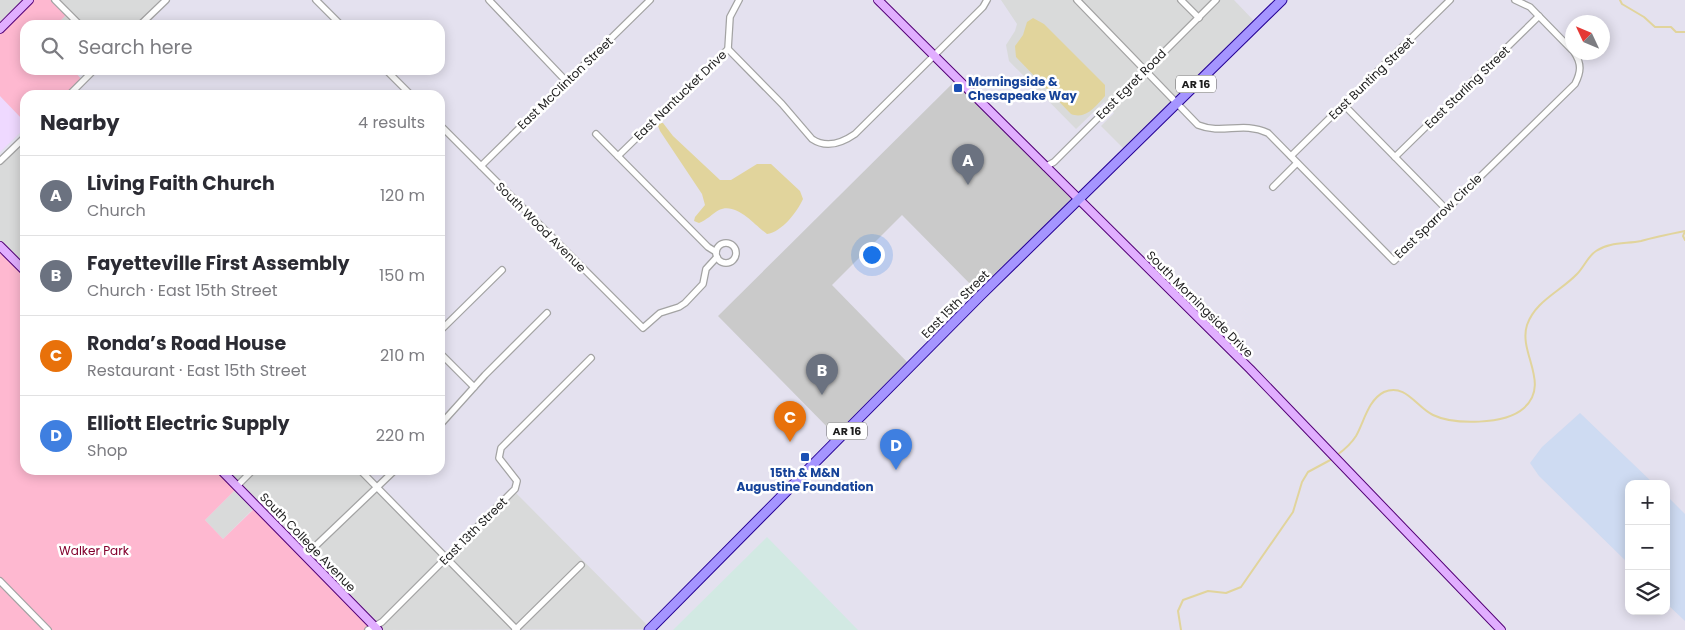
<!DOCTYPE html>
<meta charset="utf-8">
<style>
body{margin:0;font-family:Poppins,sans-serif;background:#f7f7f7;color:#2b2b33}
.controls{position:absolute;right:15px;bottom:15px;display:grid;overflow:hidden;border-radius:10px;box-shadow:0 2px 12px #0003}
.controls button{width:45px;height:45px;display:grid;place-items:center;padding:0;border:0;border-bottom:1px solid #e1e1e2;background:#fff;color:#2b2b33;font:25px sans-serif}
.compass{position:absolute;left:1565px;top:15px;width:45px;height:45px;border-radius:50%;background:#fff;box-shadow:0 2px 12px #0003;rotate:314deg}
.you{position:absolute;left:871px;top:254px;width:18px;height:18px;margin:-12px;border:4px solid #fff;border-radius:50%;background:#1a73e8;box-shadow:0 0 0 8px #1a73e833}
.badge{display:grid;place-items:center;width:32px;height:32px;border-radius:50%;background:#0054c8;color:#fff;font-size:16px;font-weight:700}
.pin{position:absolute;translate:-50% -41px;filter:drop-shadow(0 1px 2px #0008)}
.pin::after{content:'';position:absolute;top:26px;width:18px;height:15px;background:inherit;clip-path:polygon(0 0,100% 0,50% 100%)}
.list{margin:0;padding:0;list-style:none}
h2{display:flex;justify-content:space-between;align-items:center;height:65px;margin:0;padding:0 20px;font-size:21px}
h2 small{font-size:16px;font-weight:400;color:#7c7c81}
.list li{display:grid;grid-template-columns:32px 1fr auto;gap:15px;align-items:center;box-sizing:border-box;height:80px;padding:0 20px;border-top:1px solid #e1e1e2}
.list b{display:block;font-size:19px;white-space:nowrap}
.list p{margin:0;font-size:16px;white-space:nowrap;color:#7c7c81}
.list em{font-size:16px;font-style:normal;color:#7c7c81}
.icon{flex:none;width:28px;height:28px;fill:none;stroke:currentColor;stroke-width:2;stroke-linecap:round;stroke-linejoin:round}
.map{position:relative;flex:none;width:1685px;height:630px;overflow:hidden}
.search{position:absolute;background:#fff;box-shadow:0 2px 12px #0003;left:20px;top:20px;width:425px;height:55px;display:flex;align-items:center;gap:12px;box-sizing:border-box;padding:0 18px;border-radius:15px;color:#7c7c81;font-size:19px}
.panel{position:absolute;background:#fff;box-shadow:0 2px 12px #0003;left:20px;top:90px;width:425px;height:385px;border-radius:15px}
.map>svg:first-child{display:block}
.residential{fill:#d9dada}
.commercial{fill:#cedbf2}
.industrial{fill:#d2e9e3}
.education{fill:#efd9ff}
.religious{fill:#cacaca}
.park{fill:#feb8d0}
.water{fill:#e1d49c}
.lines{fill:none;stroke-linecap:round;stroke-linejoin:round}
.stream{stroke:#e1d49c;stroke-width:2}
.street-casing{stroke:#a3a3a3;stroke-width:8}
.secondary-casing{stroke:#520076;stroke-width:10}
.primary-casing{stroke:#250094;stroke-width:11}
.street{stroke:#fff;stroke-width:5.5}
.secondary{stroke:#e1aeff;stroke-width:8}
.primary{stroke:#a595ff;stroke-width:9}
.transit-dot{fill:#1a4fb4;stroke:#fff;stroke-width:2}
.labels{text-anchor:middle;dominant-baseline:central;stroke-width:5;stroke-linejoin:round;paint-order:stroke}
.shield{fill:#fff;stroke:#606060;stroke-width:1}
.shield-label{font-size:11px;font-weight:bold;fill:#1c1c1c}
.street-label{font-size:12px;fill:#1c1c1c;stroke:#fff}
.transit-label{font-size:12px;font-weight:bold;fill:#164399;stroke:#fff;text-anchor:start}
.park-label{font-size:12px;fill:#83012d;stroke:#fff}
</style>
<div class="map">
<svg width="1685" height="630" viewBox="0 0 1685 630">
<rect width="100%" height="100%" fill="#e4e1ef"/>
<g class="residential">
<path d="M0,0H29L0,29Z"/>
<path d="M55,0H166L140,25H56L68,13Z"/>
<path d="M1001,0H1234L1257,24L1127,152L1101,126L1114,113L1104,102L1076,129L1009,61L1006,45L1015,31L1017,24Z"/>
<path d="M25,137V271L0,246V161Z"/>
<path d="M221,470H360L446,558L514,491L651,629L378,630L256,506L223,539L205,520L238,487Z"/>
</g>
<g class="commercial">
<path d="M1580,413L1654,484H1629V564L1539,476L1530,463L1542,447Z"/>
<path d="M1666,495L1685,514V621L1666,603Z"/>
</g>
<path class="industrial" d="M767,537L858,630H673Z"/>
<path class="education" d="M0,96L25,122V128L0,152Z"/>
<path class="religious" d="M957,79L1078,199L981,295L902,215L832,285L911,366L839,439L718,316Z"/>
<g class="park">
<path d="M29,0H55L68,13L56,25H25V70H73L83,81L69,95H25V122L0,96V29Z"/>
<path d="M0,246L25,271V470H221L238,487L205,520L223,539L257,506L378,630H0Z"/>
</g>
<g class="water">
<path d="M1033,18L1044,24L1105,85V96C1096,106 1086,120 1071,114L1016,57L1015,46L1023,35L1027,22Z"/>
<path d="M660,123H663L673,136L720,180H731L757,164H771L800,191L803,199C797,212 782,232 767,234C754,225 737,202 719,210C712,214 707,220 699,223L694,221L695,217L705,205L702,194L660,131L658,126Z"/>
</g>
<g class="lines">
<g class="stream">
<path d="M1620,0L1622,4L1644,17L1655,27H1671L1676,32H1685"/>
<path d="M1685,231L1683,236L1685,240"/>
<path d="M1337,455C1344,450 1351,444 1356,436C1364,422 1368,400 1384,392C1406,383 1416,407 1433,415C1454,425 1505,425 1524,408C1551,383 1518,353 1527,325C1535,301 1561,291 1577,274C1584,267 1588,256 1596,251C1609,242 1626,244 1641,241C1655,237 1670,234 1685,231"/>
<path d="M1181,630L1178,611L1183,600L1208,591L1226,593L1241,587L1293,512L1302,482L1308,472L1334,458"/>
</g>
<g class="street-casing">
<g id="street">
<path d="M55,0L80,25"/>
<path d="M316,0L341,25"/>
<path d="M489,0L567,82"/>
<path d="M1077,0L1198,125C1223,135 1242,121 1268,133L1394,261L1575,84C1581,72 1582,64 1574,52"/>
<path d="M1181,0L1199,18"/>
<path d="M1515,0L1530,7L1572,50"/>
<path d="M140,25L166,0"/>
<path d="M728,49L782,104L812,139C827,149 842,143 855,134L983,7L987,0"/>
<path d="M386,70L411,95"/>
<path d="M69,95L94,70"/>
<path d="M1344,105L1446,209"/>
<path d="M440,125L643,328L660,313L679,307L685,303L703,284L706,269L717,257"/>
<path d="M596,134L708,247L716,252"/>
<path d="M618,156L728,49L730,17L739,0"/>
<path d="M1291,156L1450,0"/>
<path d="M1395,157L1539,16"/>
<path d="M0,161L25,137"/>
<path d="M481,166L650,0"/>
<path d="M1045,167L1054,162L1216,0"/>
<path d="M1273,187L1297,163"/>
<circle cx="726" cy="253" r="10"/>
<path d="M440,331L502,270"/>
<path d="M440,353L474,387"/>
<path d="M440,425L485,375L547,313"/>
<path d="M360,470L517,630"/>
<path d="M237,486L253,470"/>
<path d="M305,556L395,470"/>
<path d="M0,581L48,630"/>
<path d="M368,630L382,622L515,489L517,481L499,458L501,448L591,358"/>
<path d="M515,630L581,565"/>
</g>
</g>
<g class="secondary-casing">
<g id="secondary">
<path d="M878,0L1250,369L1501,630"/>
<path d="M0,29L29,0"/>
<path d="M0,246L25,271"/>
<path d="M221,470L378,630"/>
</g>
</g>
<g class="primary-casing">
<path id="primary" d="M649,630L981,295L1282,0"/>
</g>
<use href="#street" class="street"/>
<use href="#secondary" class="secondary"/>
<use href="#primary" class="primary"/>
</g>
<g class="transit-dot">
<rect x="953" y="83" width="10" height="10" rx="2.5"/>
<rect x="800" y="452" width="10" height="10" rx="2.5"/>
</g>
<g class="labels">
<g class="shield">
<rect x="1176" y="75.5" width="40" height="17" rx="4"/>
<rect x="827" y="422.5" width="40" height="17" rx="4"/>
</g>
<g class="shield-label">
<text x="1196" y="84">AR 16</text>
<text x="847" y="431">AR 16</text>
</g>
<g class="street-label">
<text transform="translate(1371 78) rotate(-44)">East Bunting Street</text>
<text transform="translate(565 83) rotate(-44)">East McClinton Street</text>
<text transform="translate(1131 84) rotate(-45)">East Egret Road</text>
<text transform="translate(1467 87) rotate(-44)">East Starling Street</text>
<text transform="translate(680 95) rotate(-44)">East Nantucket Drive</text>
<text transform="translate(1438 216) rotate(-44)">East Sparrow Circle</text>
<text transform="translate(541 227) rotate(45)">South Wood Avenue</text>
<text transform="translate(955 304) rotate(-45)">East 15th Street</text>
<text transform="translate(1200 304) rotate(45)">South Morningside Drive</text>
<text transform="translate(473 531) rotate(-45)">East 13th Street</text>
<text transform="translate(308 542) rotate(46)">South College Avenue</text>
</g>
<g class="transit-label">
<text x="968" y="81">Morningside &amp;<tspan x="968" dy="14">Chesapeake Way</tspan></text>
<text x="805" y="472" text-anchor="middle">15th &amp; M&amp;N<tspan x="805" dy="14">Augustine Foundation</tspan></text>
</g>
<g class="park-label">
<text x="94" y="550">Walker Park</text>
</g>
</g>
</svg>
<div class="controls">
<button>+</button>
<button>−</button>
<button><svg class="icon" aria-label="layers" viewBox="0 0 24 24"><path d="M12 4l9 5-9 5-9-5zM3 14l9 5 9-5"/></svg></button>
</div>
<svg class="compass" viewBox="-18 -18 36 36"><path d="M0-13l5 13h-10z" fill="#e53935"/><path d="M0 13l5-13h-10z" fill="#7c7c81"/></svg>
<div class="you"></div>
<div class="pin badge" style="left:968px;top:185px;background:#6b7280">A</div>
<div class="pin badge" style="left:822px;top:395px;background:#6b7280">B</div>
<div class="pin badge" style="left:790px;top:442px;background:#e8710a">C</div>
<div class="pin badge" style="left:896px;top:470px;background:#3f7fe0">D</div>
<div class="search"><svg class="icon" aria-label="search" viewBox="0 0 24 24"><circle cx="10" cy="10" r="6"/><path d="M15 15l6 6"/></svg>Search here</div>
<section class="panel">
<h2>Nearby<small>4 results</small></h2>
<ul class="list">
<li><span class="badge" style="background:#6b7280">A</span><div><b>Living Faith Church</b><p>Church</p></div><em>120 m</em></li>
<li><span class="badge" style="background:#6b7280">B</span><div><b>Fayetteville First Assembly</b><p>Church · East 15th Street</p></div><em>150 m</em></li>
<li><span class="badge" style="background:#e8710a">C</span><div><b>Ronda’s Road House</b><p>Restaurant · East 15th Street</p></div><em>210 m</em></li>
<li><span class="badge" style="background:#3f7fe0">D</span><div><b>Elliott Electric Supply</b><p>Shop</p></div><em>220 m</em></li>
</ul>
</section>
</div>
